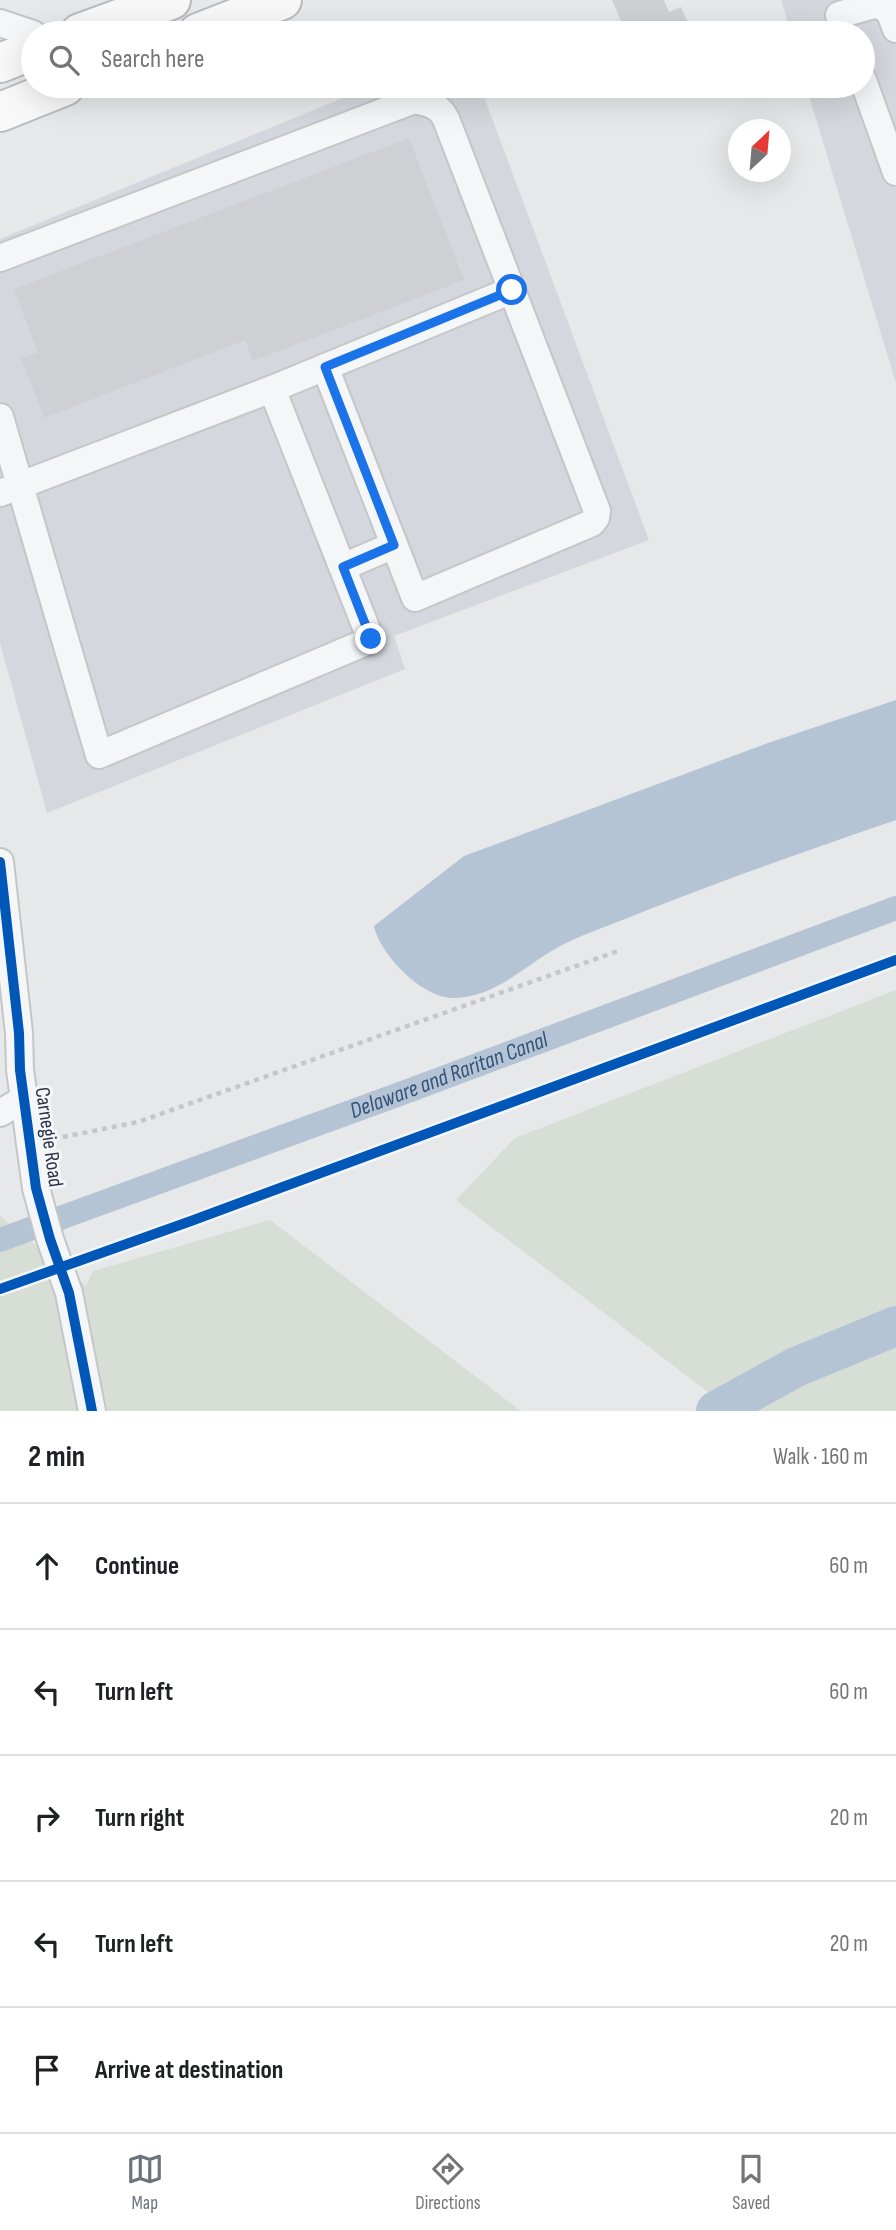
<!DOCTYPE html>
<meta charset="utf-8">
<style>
body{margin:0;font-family:"Sofia Sans Condensed",sans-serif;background:#f2f2f2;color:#202124}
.compass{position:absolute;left:728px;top:119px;width:63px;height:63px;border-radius:50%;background:#fff;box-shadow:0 7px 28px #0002;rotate:26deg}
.stop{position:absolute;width:21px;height:21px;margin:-16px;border:5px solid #1a73e8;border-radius:50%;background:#fff}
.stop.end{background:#1a73e8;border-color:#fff;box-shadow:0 2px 7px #0008}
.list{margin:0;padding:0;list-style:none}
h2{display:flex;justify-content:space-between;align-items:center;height:91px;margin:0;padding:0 28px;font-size:30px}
h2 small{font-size:23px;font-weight:400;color:#757577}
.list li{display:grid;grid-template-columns:46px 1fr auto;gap:21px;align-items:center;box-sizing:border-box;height:126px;padding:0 28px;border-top:2px solid #e0e0e0}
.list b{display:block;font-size:26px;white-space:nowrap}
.list em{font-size:23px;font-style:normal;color:#757577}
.icon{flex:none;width:38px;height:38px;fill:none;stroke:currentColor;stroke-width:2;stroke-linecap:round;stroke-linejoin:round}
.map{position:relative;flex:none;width:896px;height:1411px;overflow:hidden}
.search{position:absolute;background:#fff;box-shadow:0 7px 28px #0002;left:21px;right:21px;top:21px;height:77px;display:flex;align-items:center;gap:18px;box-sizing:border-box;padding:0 24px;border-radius:38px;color:#757577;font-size:26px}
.sheet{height:721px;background:#fff}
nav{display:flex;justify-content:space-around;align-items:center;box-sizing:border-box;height:98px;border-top:2px solid #e0e0e0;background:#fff;font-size:19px;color:#757577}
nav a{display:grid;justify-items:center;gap:4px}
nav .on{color:#6c737f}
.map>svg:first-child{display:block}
.built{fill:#d4d7dd}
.green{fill:#d6ded6}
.water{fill:#b4c4d5}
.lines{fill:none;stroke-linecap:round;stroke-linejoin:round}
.canal{stroke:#b4c4d5;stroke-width:24}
.river{stroke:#b4c4d5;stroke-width:40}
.building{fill:#ced0d3}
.minor-casing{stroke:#c4c6c8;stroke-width:30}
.highway-casing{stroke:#b8bbbf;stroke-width:42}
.path{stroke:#c5c6ca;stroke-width:4.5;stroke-dasharray:5 5;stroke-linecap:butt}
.minor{stroke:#f5f6f7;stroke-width:26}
.highway{stroke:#f8f8f8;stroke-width:38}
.cycleway-casing{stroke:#f4f6f9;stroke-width:15}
.cycleway{stroke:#0057b8;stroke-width:10}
.route{stroke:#1a73e8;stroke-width:9}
.labels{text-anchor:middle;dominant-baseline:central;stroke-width:6;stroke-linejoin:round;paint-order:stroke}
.street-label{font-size:21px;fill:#2b3445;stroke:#f4f6f9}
.water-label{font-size:23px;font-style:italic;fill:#34527a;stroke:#f4f6f9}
</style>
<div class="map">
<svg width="896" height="1411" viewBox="0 0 896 1411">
<rect width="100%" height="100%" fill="#e6e8ea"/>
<g class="built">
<path d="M781,0H896V383L806,86H863V33H791Z"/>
<path d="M372,86H480L649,540L394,636L405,669L47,813L0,643V239Z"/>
</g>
<g class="green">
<path d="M896,990V1411H733L456,1200L515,1138Z"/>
<path d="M0,1216L86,1286L93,1271L270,1220L521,1411H0Z"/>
</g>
<path class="water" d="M896,700V820C812,849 728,878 645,911C619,922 591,931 566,943C527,962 498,998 452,998C422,997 380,955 374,926L464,856L768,743Z"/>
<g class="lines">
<path class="canal" id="s1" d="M0,1240L408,1091L896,908"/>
<path class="river" d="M716,1411L796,1367L896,1326"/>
</g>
<g class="building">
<path d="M612,0H664L669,12L681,7L692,32L626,33Z"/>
<path d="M409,138L464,280L253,361L245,340L44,418L21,358L38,352L14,289Z"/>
</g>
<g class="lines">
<g class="minor-casing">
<g id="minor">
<path d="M839,15L877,4L889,11L896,29"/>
<path d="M0,23L33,34"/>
<path d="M863,80L896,172"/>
<path d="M0,258L414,100C429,103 439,105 446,119L597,511L596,518L592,523L415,598L325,367"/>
<path d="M0,417L99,755L371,640L272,389L512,290"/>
<path d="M0,493L272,389"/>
<path d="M343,567L394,545"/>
<path d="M0,862L19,1033L20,1070L36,1188L50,1239L69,1293L92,1411"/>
<path d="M0,1113L24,1099"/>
</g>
</g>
<g class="highway-casing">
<g id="highway">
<path d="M80,33L171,0"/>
<path d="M198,33L282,0"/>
<path d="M0,63L33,50"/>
<path d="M0,112L65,86"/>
</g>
</g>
<path class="path" d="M53,1139L138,1122L618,951"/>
<use href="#minor" class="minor"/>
<use href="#highway" class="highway"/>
<g class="cycleway-casing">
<g id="cycleway">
<path d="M0,862L19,1033L20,1070L36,1188L50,1239L69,1293L92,1411"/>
<path d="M0,1289L191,1221L896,960"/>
</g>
</g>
<use href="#cycleway" class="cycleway"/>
</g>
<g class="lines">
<path class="route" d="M371,639L343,567L394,545L325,367L512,290"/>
</g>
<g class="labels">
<g class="street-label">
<text transform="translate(49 1137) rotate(82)">Carnegie Road</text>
</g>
<g class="water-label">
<text stroke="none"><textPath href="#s1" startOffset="478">Delaware and Raritan Canal</textPath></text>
</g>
</g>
</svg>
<svg class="compass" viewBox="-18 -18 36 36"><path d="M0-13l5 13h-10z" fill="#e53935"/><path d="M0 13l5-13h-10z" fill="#757577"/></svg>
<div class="stop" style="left:512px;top:290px"></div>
<div class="stop end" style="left:371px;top:639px"></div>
<div class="search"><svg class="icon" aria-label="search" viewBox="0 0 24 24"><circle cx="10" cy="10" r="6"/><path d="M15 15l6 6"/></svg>Search here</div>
</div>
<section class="sheet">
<h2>2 min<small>Walk · 160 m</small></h2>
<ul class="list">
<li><svg class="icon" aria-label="ahead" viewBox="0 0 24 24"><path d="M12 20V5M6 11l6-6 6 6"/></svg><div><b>Continue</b></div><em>60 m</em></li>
<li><svg class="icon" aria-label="left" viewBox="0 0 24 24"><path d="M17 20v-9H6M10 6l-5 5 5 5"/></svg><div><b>Turn left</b></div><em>60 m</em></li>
<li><svg class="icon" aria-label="right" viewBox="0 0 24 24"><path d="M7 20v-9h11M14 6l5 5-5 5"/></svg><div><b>Turn right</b></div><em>20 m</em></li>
<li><svg class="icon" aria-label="left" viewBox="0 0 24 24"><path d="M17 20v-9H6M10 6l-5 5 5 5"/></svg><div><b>Turn left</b></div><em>20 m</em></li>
<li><svg class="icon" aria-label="arrive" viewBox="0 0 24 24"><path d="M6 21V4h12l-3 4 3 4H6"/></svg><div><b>Arrive at destination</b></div></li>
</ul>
</section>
<nav>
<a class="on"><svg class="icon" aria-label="map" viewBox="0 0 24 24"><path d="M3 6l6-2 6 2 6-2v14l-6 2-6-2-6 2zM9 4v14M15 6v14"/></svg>Map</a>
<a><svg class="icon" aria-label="directions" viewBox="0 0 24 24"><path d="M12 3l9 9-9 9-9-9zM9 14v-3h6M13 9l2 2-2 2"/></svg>Directions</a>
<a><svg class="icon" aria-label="saved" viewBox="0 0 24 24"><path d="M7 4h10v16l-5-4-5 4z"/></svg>Saved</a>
</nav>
